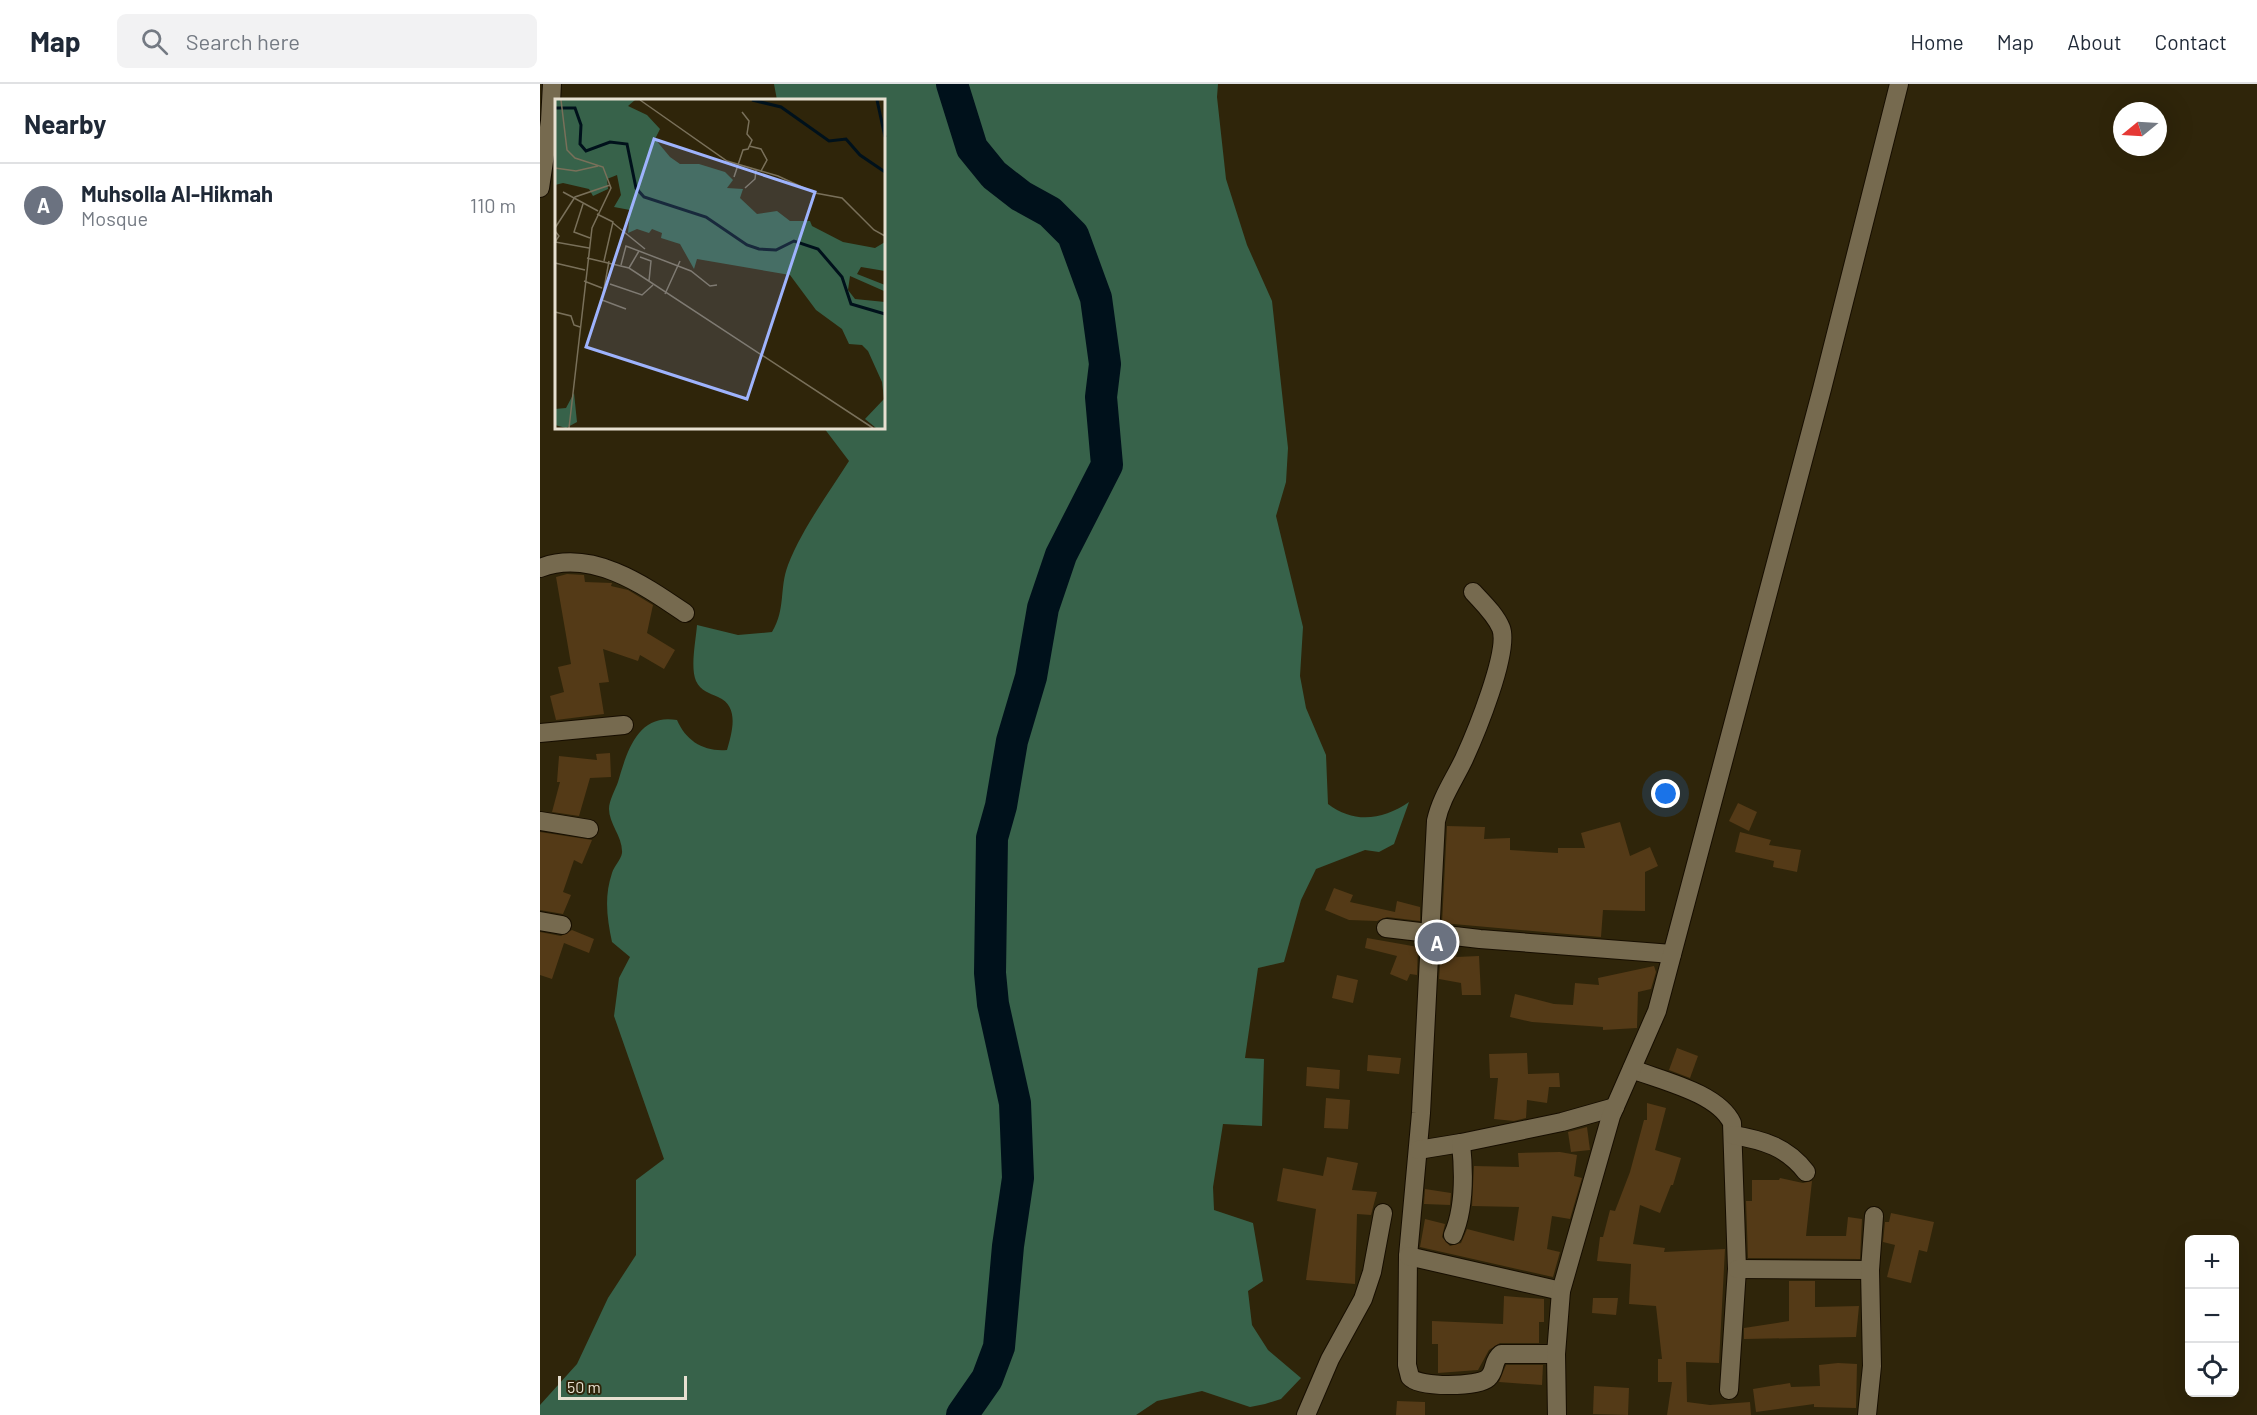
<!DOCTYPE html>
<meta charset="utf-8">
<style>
body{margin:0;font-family:Barlow,sans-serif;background:#f2f2f3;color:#1f2937}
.controls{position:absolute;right:18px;bottom:18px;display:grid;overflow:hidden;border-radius:9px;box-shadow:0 6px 24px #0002}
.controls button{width:54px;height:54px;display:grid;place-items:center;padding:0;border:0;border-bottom:2px solid #e0e1e3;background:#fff;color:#1f2937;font:30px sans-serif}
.compass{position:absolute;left:1573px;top:18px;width:54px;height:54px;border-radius:50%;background:#fff;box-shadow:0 6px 24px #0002;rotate:252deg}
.scale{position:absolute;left:18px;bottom:15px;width:129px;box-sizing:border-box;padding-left:6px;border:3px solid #e7e0d1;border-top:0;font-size:16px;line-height:21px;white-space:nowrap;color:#e7e0d1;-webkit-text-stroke:4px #2f250a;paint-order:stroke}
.you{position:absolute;left:1126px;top:710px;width:21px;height:21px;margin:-15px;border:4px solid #fff;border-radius:50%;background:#1a73e8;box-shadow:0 0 0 9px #1a73e833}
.badge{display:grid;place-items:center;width:39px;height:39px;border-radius:50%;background:#111827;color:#fff;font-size:20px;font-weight:700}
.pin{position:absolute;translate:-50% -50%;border:3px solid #fff;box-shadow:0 2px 6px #0006}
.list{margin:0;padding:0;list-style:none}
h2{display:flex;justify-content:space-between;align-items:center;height:78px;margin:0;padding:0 24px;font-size:26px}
h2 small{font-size:20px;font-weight:400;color:#747a83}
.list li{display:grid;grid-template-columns:39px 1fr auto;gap:18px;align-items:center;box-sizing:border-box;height:84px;padding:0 24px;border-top:2px solid #e0e1e3}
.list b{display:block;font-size:22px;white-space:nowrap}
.list p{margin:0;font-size:20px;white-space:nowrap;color:#747a83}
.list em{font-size:20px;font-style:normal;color:#747a83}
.icon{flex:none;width:33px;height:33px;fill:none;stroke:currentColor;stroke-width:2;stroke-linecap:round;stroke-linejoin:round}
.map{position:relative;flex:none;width:1717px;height:1331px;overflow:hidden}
header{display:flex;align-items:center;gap:36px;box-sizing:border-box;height:84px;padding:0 30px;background:#fff;border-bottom:2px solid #e0e1e3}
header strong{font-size:28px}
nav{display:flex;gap:33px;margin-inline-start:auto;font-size:21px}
.search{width:420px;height:54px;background:#f2f2f3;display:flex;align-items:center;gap:15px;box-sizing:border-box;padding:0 21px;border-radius:9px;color:#747a83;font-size:22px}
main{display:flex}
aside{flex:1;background:#fff}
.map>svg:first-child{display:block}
.forest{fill:#37624a}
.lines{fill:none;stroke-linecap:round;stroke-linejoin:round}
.river{stroke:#00111b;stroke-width:32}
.building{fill:#543a17}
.street-casing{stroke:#170e00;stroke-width:20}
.street{stroke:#766a4f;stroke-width:18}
.inset-river{fill:none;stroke:#00111b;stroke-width:3}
.inset-road{fill:none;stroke:#79705a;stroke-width:1.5}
.view{fill:#9eb3fd;fill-opacity:0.15;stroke:#9eb3fd;stroke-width:3}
.inset-edge{fill:none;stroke:#e7e0d1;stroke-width:3}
</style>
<header>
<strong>Map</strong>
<div class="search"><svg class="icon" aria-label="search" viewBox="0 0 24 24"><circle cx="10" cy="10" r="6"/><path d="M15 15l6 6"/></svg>Search here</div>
<nav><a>Home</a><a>Map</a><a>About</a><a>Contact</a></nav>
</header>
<main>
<aside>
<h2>Nearby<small></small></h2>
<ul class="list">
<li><span class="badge" style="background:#6b7280">A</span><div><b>Muhsolla Al-Hikmah</b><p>Mosque</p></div><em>110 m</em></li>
</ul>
</aside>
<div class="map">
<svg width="1717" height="1331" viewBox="0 0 1717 1331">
<rect width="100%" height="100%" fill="#2f250a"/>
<path class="forest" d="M234,0H678L677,13L686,95L707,161L732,217L748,364L746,398L736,432L763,543L760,592L766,624L786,671L788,720C814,740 843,736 869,718L854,760L839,768L825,766L776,785L761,816L744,878L718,884L705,974L724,975L722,1042L683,1040L673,1103L674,1126L713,1139L723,1197L708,1207L712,1241L728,1266L761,1294L741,1315L725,1320L710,1323L662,1307L617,1317L596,1331H0V1321L37,1280L68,1214L96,1171V1096L124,1075L74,932L79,894L90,873L72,858C67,834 64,813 72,789C74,782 81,776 82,769C83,753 69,740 69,725C69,717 75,706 78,698C87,667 98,629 137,636C146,657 164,668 187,666C192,649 200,622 178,613C169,609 161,607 156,597C150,583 156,556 157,541L198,551L232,548C246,525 239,505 248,481C262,445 288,410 309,377L284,344H344V16H237Z"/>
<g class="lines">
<path class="river" d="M412,0L432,64L454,91L481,112L510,128L533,151L556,214L565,280L561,313L567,381L521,471L503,524L491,593L472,657L461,722L452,754L450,889L453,920L475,1019L478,1094L468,1162L459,1263L447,1295L422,1331"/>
</g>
<g class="building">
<path d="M27,490L44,491L45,498L72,499L71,502L88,506L113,521L107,549L135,566L124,585L100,571L98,577L63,565L69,598L59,599L64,630L16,636L10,612L24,608L18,583L31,580L16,493Z"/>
<path d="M70,669L71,693L50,694L39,732L12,728L20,698H17L19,672L57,676L56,670Z"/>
<path d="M1198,719L1217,728L1209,747L1189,737Z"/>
<path d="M1080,738L1090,772L1110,763L1118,782L1105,788V827L1063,826L1061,853L902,839L907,742L945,743L944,755L970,754V766L1018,769V764H1045L1041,749Z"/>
<path d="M0,748L52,756L42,780L34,776L23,808L31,811L23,830L0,826Z"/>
<path d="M1200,748L1231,756L1229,761L1261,766L1257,788L1233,783L1234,777L1195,768Z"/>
<path d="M794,804L813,811L810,818L855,828L857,817L880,823V837L847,833L837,837L809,836L785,826Z"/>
<path d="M32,846L54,855L49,869L24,859L12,895L0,891V848L21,852Z"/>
<path d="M827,854L878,863L877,891L870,890L867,897L850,890L857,872L825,864Z"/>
<path d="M901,867L917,869L916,873L939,872L941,911H922L921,899L899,895Z"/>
<path d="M1114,882L1116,888L1111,905L1098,908L1097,944L1063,946V943L992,938L970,933L975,910L1014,920L1033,921L1035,899L1059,901L1058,894Z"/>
<path d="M797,891L818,896L813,919L792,914Z"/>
<path d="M1137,964L1158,972L1150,994L1129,986Z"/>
<path d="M987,969L988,990L1019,989L1020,1003H1009L1007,1019L987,1016L986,1034L974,1037L954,1035L958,994H950L949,970Z"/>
<path d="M828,971L861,974L859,990L827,987Z"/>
<path d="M767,983L800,986L799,1005L766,1002Z"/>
<path d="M786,1014L810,1016L808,1045L784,1044Z"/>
<path d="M1107,1019L1126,1024L1115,1066L1141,1074L1133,1101H1131L1120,1129L1100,1121L1093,1160L1125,1164L1124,1168L1185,1165L1179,1279L1146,1278L1147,1318L1170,1321L1210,1318L1211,1331H1127L1132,1298H1118V1275H1122L1116,1222L1089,1220L1091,1180L1057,1177L1060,1153H1063L1070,1126L1075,1127L1090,1088L1104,1036H1107Z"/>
<path d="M1047,1043L1050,1066L1031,1068L1028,1048Z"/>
<path d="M1020,1068L1037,1071L1034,1092L1042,1094L1030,1135L1012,1132L1007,1165L1020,1168L1013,1193L880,1163L885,1135L905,1140L902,1153L910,1162L921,1159L927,1145L974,1157L979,1123L932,1122L934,1082L979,1083L978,1069Z"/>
<path d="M787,1073L818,1079L812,1106L837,1108L831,1131L817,1130L815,1200L766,1196L776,1125L737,1117L743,1084L783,1092Z"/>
<path d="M1240,1094L1263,1099L1272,1097L1266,1152H1306L1308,1133L1322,1135L1320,1175L1208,1174L1206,1117H1212V1096H1239Z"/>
<path d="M885,1105L911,1109L910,1121L884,1120Z"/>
<path d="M1351,1129L1394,1138L1387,1168L1379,1166L1371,1199L1347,1193L1355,1161L1343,1158L1345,1138H1349Z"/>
<path d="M1249,1197H1275V1223L1319,1222L1316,1253L1204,1255V1244L1249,1237Z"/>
<path d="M964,1212L1004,1215V1238H999V1259H960L949,1266L938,1286L898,1289V1260H892V1237L963,1240Z"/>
<path d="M1053,1214H1078L1076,1231L1052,1229Z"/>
<path d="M1298,1279L1317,1280L1316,1324L1274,1323V1320L1216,1328L1213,1305L1250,1299L1251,1303L1280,1302L1279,1281Z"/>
<path d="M966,1281H1003L1002,1301L959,1298Z"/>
<path d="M1054,1302L1089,1304L1088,1331L1053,1330Z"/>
<path d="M857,1317L885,1318V1331H856Z"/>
</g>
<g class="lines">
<g class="street-casing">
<g id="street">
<path d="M0,104L10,37L12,0"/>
<path d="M0,484C51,464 104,501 145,529"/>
<path d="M933,508C943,519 955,530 961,544C970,567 935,651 924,675C914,696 901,714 896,737L881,1029L868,1172L867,1281L870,1293C879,1304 938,1303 948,1294C956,1287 952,1277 961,1270H1016"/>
<path d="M0,649L84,641"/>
<path d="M0,737L49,745"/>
<path d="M0,837L22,841"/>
<path d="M846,844L940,855L1132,870"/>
<path d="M1092,985C1123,997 1178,1009 1192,1039L1197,1185L1189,1306"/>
<path d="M1193,1051C1223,1056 1247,1063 1266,1088"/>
<path d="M878,1066L921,1059"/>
<path d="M913,1151C925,1124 924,1088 921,1059L1022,1038L1075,1023"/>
<path d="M868,1172L1021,1207"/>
<path d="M1197,1185L1330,1186"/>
<path d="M766,1331L790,1275L823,1215L832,1188L843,1129"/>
<path d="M1017,1331L1016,1270L1021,1207L1071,1032L1117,927L1282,305L1359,0"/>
<path d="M1327,1331L1332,1282L1330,1186L1334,1132"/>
</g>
</g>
<use href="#street" class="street"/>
</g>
<g transform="translate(15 15)">
<rect width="330" height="330" fill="#2f250a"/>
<path d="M0,1H80L73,7L92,16L105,30L100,40L115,58L125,65H144L170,73L178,81L172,89L188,90L185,99L202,115L222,112L235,122H255L257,127L288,143L320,149L330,143V172L306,168L302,175L330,186L329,192L295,177L293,191L300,200L330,203V329H321L310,320L329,300L327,283L313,252L307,246L294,245L287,230L261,211L235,176L142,160L139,170L125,145L106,139L107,134L97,130L94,134L82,130L73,134L75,111L59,108L66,96L62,76L52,80L53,90L38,97L34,90L8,84L0,86ZM19,294L22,323L11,329L0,326V310L11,309Z" fill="#37624a"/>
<path class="inset-river" d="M197,1L226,8L274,42L291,40L305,56L330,73M322,1L330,38M0,9H20L26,26L25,45L31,52L55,43L72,45L81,89L89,98L151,118L192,146L204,150L221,151L239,142L263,150L287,178L296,205L330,215"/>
<path class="inset-road" d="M6,1L12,51L20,59L48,68L56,89L37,129L14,329M85,1L172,62L223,77L260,94L287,99L319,131L330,137M194,47L206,50L212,61L206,72M0,69L21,72L43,67M179,78L188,51L193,50L197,41L192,35L194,22L187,13M190,89L200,80L201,71M8,93L43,112M28,105L19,133L35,139M42,115L58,123L49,162M58,124L90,150M0,129L20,98L55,86M0,132L4,137L0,143L34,149M85,158L96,162L94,182M32,159L74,169L318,329M54,162L47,201L71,210M0,164L30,171M66,166L71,147L136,172L155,187L162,186M74,169L84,152M29,182L47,189M55,185L87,196L98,186M110,195L125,162M0,213L16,217L19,226L25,228"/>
<path class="view" d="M99,40L260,93L192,300L31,248Z"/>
<rect width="330" height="330" class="inset-edge"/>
</g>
</svg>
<div class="controls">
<button>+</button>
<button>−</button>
<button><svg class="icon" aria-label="locate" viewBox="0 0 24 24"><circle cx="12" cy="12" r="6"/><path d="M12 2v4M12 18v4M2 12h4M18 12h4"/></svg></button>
</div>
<svg class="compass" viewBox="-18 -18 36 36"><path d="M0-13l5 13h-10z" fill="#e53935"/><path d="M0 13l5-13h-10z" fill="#747a83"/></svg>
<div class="scale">50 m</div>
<div class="you"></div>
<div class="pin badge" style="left:897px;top:858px;background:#6b7280">A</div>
</div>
</main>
